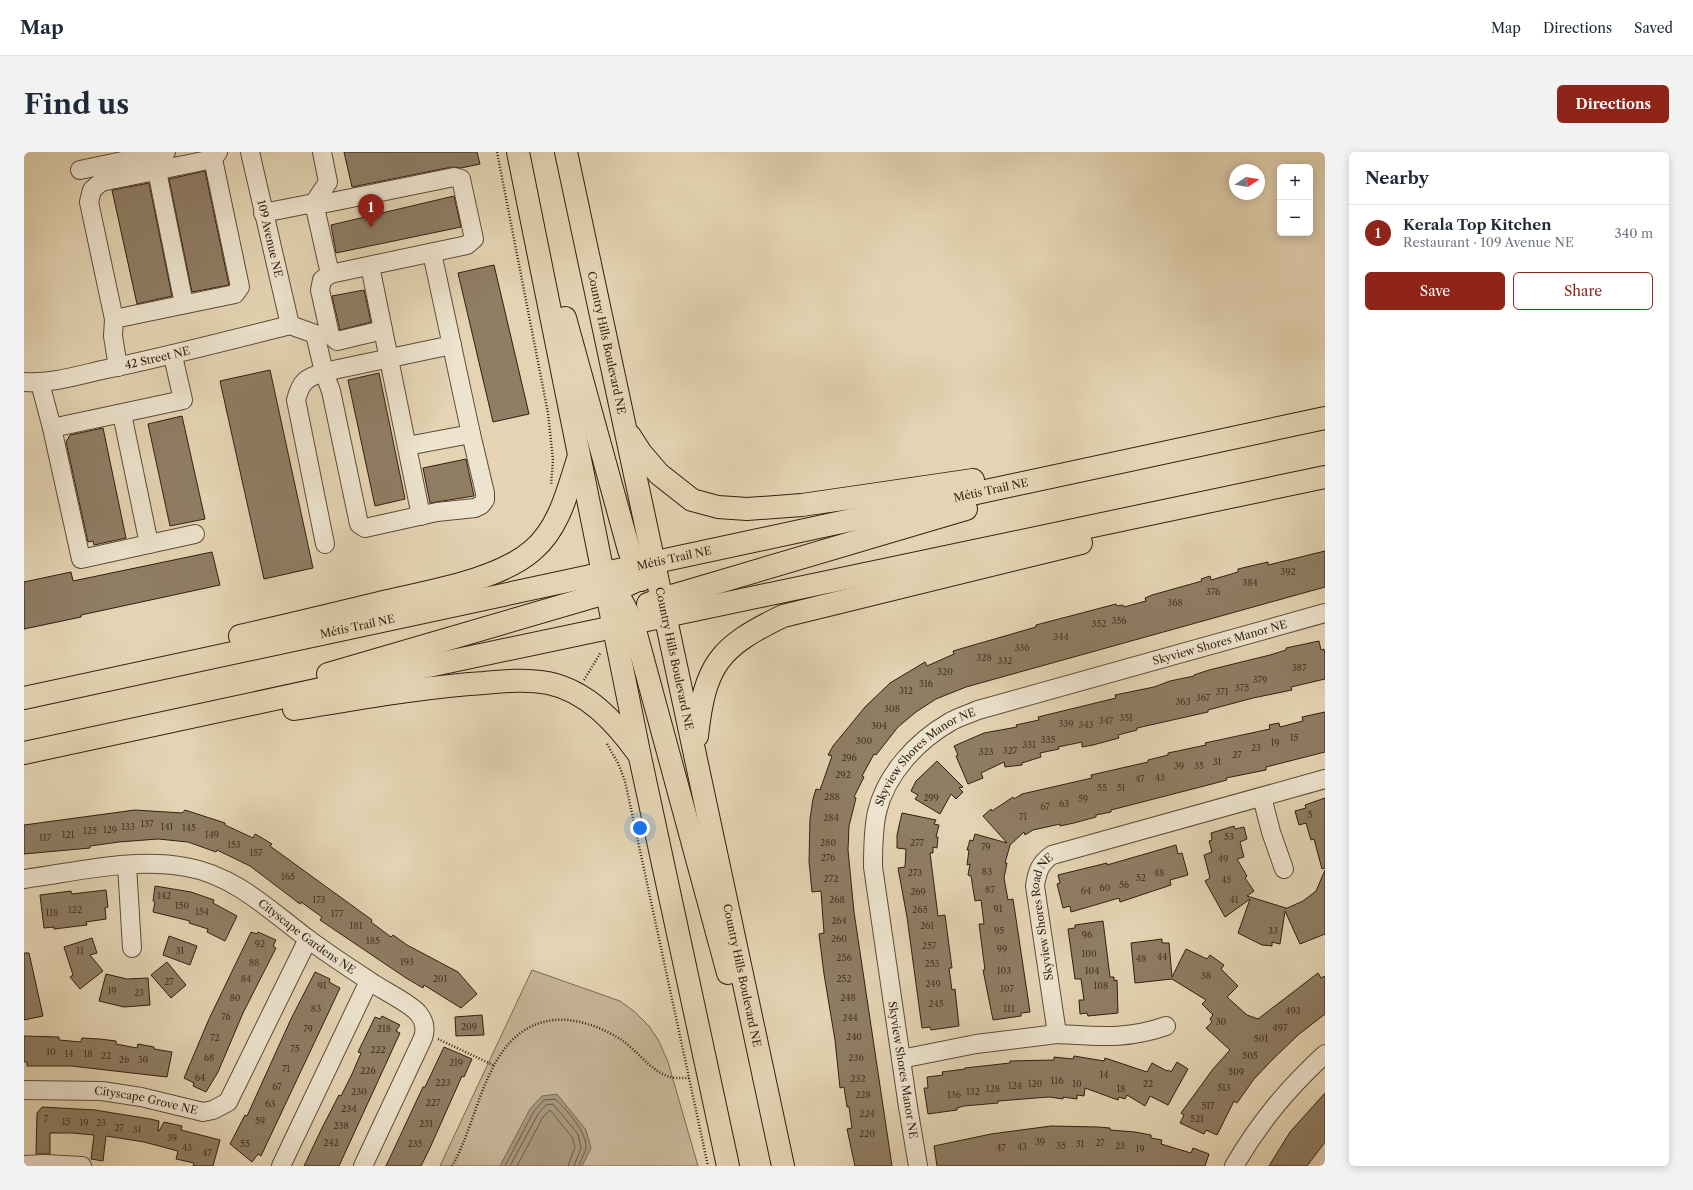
<!DOCTYPE html>
<meta charset="utf-8">
<style>
body{margin:0;font-family:"Libre Caslon Text",serif;background:#f2f2f3;color:#1f2937}
.controls{position:absolute;right:12px;top:12px;display:grid;overflow:hidden;border-radius:6px;box-shadow:0 2px 10px #0003}
.controls button{width:36px;height:36px;display:grid;place-items:center;padding:0;border:0;border-bottom:1px solid #e0e1e3;background:#fff;color:#1f2937;font:20px sans-serif}
.compass{position:absolute;left:1205px;top:12px;width:36px;height:36px;border-radius:50%;background:#fff;box-shadow:0 2px 10px #0003;rotate:78deg}
.you{position:absolute;left:616px;top:676px;width:14px;height:14px;margin:-10px;border:3px solid #fff;border-radius:50%;background:#1a73e8;box-shadow:0 0 0 6px #1a73e833}
.badge{display:grid;place-items:center;width:26px;height:26px;border-radius:50%;background:#8f2418;color:#fff;font-size:13px;font-weight:700}
.pin{position:absolute;translate:-50% -33px;filter:drop-shadow(0 1px 2px #0008)}
.pin::after{content:'';position:absolute;top:21px;width:14px;height:12px;background:inherit;clip-path:polygon(0 0,100% 0,50% 100%)}
.list{margin:0;padding:0;list-style:none}
h2{display:flex;justify-content:space-between;align-items:center;height:52px;margin:0;padding:0 16px;font-size:17px}
h2 small{font-size:13px;font-weight:400;color:#747a83}
.list li{display:grid;grid-template-columns:26px 1fr auto;gap:12px;align-items:center;box-sizing:border-box;height:56px;padding:0 16px;border-top:1px solid #e0e1e3}
.list b{display:block;font-size:15px;white-space:nowrap}
.list p{margin:0;font-size:13px;white-space:nowrap;color:#747a83}
.list em{font-size:13px;font-style:normal;color:#747a83}
.actions{display:flex;gap:8px;padding:12px 16px}
.actions a{flex:1;padding:9px 0;border:1px solid #8f2418;border-radius:6px;text-align:center;font-size:14px;color:#8f2418}
.actions .main{background:#8f2418;color:#fff}
.map{position:relative;flex:none;width:1301px;height:1014px;overflow:hidden;border-radius:6px}
header{display:flex;align-items:center;gap:24px;box-sizing:border-box;height:56px;padding:0 20px;background:#fff;border-bottom:1px solid #e0e1e3}
header strong{font-size:19px}
nav{display:flex;gap:22px;margin-inline-start:auto;font-size:14px}
.intro{display:flex;align-items:center;justify-content:space-between;box-sizing:border-box;height:96px;padding:0 24px}
h1{margin:0;font-size:28px}
.button{padding:10px 18px;border-radius:6px;background:#8f2418;color:#fff;font-size:14px;font-weight:700}
main{display:flex;gap:24px;padding:0 24px}
aside{flex:1;background:#fff;border-radius:6px;box-shadow:0 2px 10px #0003}
.map>svg:first-child{display:block}
.green{fill:#c6b597;stroke:#7c6a53}
.water{fill:#a7967b;stroke:#786650}
.lines{fill:none;stroke-linecap:round;stroke-linejoin:round}
.shore{stroke:#6c5a45;stroke-width:1}
.building{fill:#8f7d64;stroke:#321f0f}
.minor-casing{stroke:#5e4c38;stroke-width:20}
.major-casing{stroke:#321f0f;stroke-width:24}
.path{stroke:#321f0f;stroke-width:2.5;stroke-dasharray:1 2;stroke-linecap:butt}
.minor{stroke:#ede3ce;stroke-width:18}
.major{stroke:#e4d4b3;stroke-width:22}
.labels{text-anchor:middle;dominant-baseline:central;stroke-width:3.5;stroke-linejoin:round;paint-order:stroke}
.number-label{font-size:9px;fill:#493624}
.street-label{font-size:11px;fill:#321f0f;stroke:#ede3ce}
</style>
<header>
<strong>Map</strong>
<nav><a>Map</a><a>Directions</a><a>Saved</a></nav>
</header>
<div class="intro"><h1>Find us</h1><a class="button">Directions</a></div>
<main>
<div class="map">
<svg width="1301" height="1014" viewBox="0 0 1301 1014">
<rect width="100%" height="100%" fill="#e4d4b3"/>
<filter id="stains"><feTurbulence type="fractalNoise" baseFrequency=".005" numOctaves="4"/><feColorMatrix values="0 0 0 0 .2 0 0 0 0 .09 0 0 0 0 .02 0 0 0 .5 -.17"/></filter>
<radialGradient id="worn" r=".72"><stop offset=".6" stop-color="#630" stop-opacity="0"/><stop offset="1" stop-color="#630" stop-opacity=".3"/></radialGradient>
<path class="green" d="M508,818L596,849L611,860L625,874L635,889L644,910L674,1014H416Z"/>
<path class="water" d="M533,942L562,978L567,996L558,1014H476L506,957L518,944Z"/>
<g class="lines">
<g class="shore">
<path d="M481,1014L510,959L520,948L531,947C541,955 564,982 562,996C561,1002 556,1008 555,1014"/>
<path d="M486,1014L514,962L522,953L529,952L554,982L557,996L550,1014"/>
<path d="M493,1014L519,965L526,958L548,985L551,995L544,1014"/>
</g>
</g>
<g class="building">
<path d="M320,0H453L456,12L437,16L428,15L328,35Z"/>
<path d="M181,19L205,133L168,140L145,27Z"/>
<path d="M125,31L148,144L113,152L88,38Z"/>
<path d="M430,44L437,75L312,101L307,73Z"/>
<path d="M470,113L505,262L469,270L434,121Z"/>
<path d="M340,138L347,170L316,178L308,144Z"/>
<path d="M246,218L289,416L240,427L196,229Z"/>
<path d="M355,221L381,347L351,354L324,228Z"/>
<path d="M158,264L181,367L146,374L124,272Z"/>
<path d="M79,276L102,386L70,393L69,389L64,390L42,290L46,283Z"/>
<path d="M442,307L450,344L406,351L399,316Z"/>
<path d="M1301,399V435L942,535L912,547L892,560L874,575L852,603L850,602L838,624L840,625L830,645L832,646L825,674L824,698L830,760L868,1014H831L823,977L828,976L825,955H823L820,935L816,936L811,888L800,822L795,782L800,781L797,739L788,740L785,709L786,667L789,647L792,637L796,638L808,604L804,603L809,594L841,555L866,531L901,510L903,514L930,502L929,499L1012,475V473L1092,452L1093,454L1099,453L1100,455L1122,449L1121,446L1128,443L1178,429L1177,427L1186,424L1187,428L1214,420V417L1244,410V413Z"/>
<path d="M188,400L196,433L57,463V465L0,477V430L47,420L49,429Z"/>
<path d="M1295,489L1297,498L1300,497L1301,503V527L1267,535L1268,538L1229,546L1184,558V560L1113,576V578L1094,583L1095,586L1069,593L1058,595V590L1034,595L1035,597L1016,601L1017,605L998,611V613L981,615L980,610L957,621L959,626L944,632L932,604L934,603L930,594L960,581L993,575L992,573L1015,568L1014,565L1092,546L1091,543L1130,535L1146,529L1170,524V523L1185,518L1246,503L1262,498V496Z"/>
<path d="M1301,560V600L1242,615V618L1202,626L1203,628L1188,632L1087,658V660L1072,663V665L1050,671L1036,674V672L1009,678L1001,683L1000,680L986,693L981,711H983L980,726L984,748L989,747L1006,860L997,861V864L969,868L959,818H961L955,772H960L957,748L951,749L947,724L944,723L946,712L943,713L945,698H943L946,688L949,689L951,682L983,691L959,664L967,657L968,659L989,645L990,647L998,642L1068,626L1067,623L1124,610V608L1144,603V601L1182,593L1181,591L1246,577L1245,573L1255,571L1256,575L1279,569L1278,565Z"/>
<path d="M913,609L939,635L935,636L939,640L932,647L927,642L916,662L891,647L894,643L887,639L892,629Z"/>
<path d="M1301,646V716L1298,717L1290,687L1287,688L1282,671L1275,673L1271,659L1282,656L1281,653Z"/>
<path d="M111,658L158,661L161,658L201,671V673L229,686L231,682L233,683L248,692L246,694L348,768L347,770L367,785L369,783L383,793L434,820L453,842L437,856L400,833L399,836L382,826L296,768L298,765L277,750L276,752L226,714L193,698L192,700L164,690L134,687L95,690L66,694V696L0,702V673Z"/>
<path d="M878,661L912,668L910,672L915,673L912,685H914L913,696L909,695V701H906L914,764L921,763L928,816H925L928,838L931,837L935,874L907,878L906,875L898,876L883,765L874,716L881,715L882,697L873,696V683Z"/>
<path d="M1210,674L1211,677L1220,675L1223,687L1216,690L1220,705L1213,707L1223,724L1221,726L1230,739L1223,744L1262,756L1261,757L1279,749L1292,739L1301,718V782L1276,792L1261,759L1256,792L1248,790V794L1238,793L1214,781L1226,747L1201,765L1181,729L1186,726L1180,703L1188,700L1185,689L1188,688L1187,681Z"/>
<path d="M1152,693L1154,702L1158,701L1164,723L1146,728L1147,733L1096,750L1095,746L1047,760L1046,754L1039,756L1033,732L1036,731L1034,723L1083,711V713Z"/>
<path d="M131,734L167,740L190,748L189,751L213,764L201,789L183,780L184,777L165,771L166,769L129,760L131,750L129,749Z"/>
<path d="M82,738L84,755L81,756L82,767L62,770L63,773L30,777V775L20,776L16,743L47,739L48,742Z"/>
<path d="M1079,769L1086,825H1090V829L1093,828L1094,861L1064,864L1063,861L1056,862L1055,848H1060L1057,827H1051L1044,777L1051,776V773Z"/>
<path d="M227,780L233,782L234,780L252,788L249,794L252,796L219,861L194,920L182,940L169,934L170,931L160,926L185,867Z"/>
<path d="M145,784L173,794L166,813L139,803Z"/>
<path d="M68,786L73,801L66,803L79,819L56,837L46,825L49,823L40,795Z"/>
<path d="M1138,787V791H1145L1148,825L1162,797L1183,807L1186,803L1200,813L1197,817L1214,834L1203,845L1223,863L1234,867L1294,821L1297,826L1301,824V862L1274,883L1248,908L1230,927L1213,951L1210,949L1193,983L1182,978L1180,982L1156,971L1160,963L1157,961L1189,917L1206,898L1182,876L1188,870L1186,867L1189,863L1178,852L1182,848L1148,827L1111,831L1107,791Z"/>
<path d="M0,801H5L19,864L0,868Z"/>
<path d="M143,810L162,833L147,846L127,823Z"/>
<path d="M291,820L306,827L305,830L316,836L237,1004L234,1002L228,1010L206,992L221,963L223,964L267,867Z"/>
<path d="M82,822L103,827L124,826L126,853L100,855L75,849Z"/>
<path d="M458,863L460,883L432,884L431,865Z"/>
<path d="M358,864L376,873L372,879L376,881L315,1014H280L297,978L315,943L317,944L328,922L337,901L334,900L351,865L356,867Z"/>
<path d="M0,884L35,885V888L57,890L58,886L76,887L92,889V892L113,896L114,892L130,895V897L148,900L143,925L47,914H3V910H0Z"/>
<path d="M420,895L448,907L440,925L438,924L405,998L397,1014H362L399,935H401Z"/>
<path d="M1050,904L1080,909L1081,906L1123,920L1128,911L1143,919L1144,918L1147,920L1153,910L1164,917L1144,953L1126,944L1121,954L1103,943L1101,947L1095,945L1094,948L1061,936L1060,944L1053,943V947L1039,945V947L1025,945L974,949V951L940,954L933,956V958L904,962L900,936H904L903,925L919,923L918,920L941,917V916L986,911V909L1030,908V905L1049,907Z"/>
<path d="M1301,941V990L1283,1014H1245L1266,980Z"/>
<path d="M18,955L71,958L126,967L135,969L134,979H135L140,970L158,974L157,978L196,988L189,1014H169L170,1011L152,1007L154,999L120,990L82,984L79,1009L67,1007L70,983L48,981H26V1002H12L13,961Z"/>
<path d="M1027,974L1074,975L1086,976V978L1111,980L1127,983V986L1138,988L1137,992L1167,1001L1169,996L1185,1002L1181,1014H913L910,994L967,982Z"/>
</g>
<g class="lines">
<g class="minor-casing">
<g id="minor">
<path id="s1" d="M226,0L266,173"/>
<path d="M113,6L142,0"/>
<path d="M56,18L113,6L112,0"/>
<path d="M133,19L160,152"/>
<path d="M239,61L290,51H303L430,25L437,27L450,87L443,93L306,122L290,51L304,30L298,0"/>
<path d="M346,114L397,364"/>
<path d="M306,122L298,128L296,138L306,183L313,189L359,178"/>
<path d="M90,167L211,142L216,135L189,7"/>
<path d="M266,173L291,182L300,220C282,226 277,229 272,248L301,392"/>
<path d="M428,193L300,220L307,239L335,372L341,376L413,360L451,356L457,353L461,348V341L447,282"/>
<path d="M94,215L89,184L90,167L65,50L68,38L77,30L189,7L194,0"/>
<path id="s2" d="M0,230C26,232 52,224 78,218C141,205 203,189 266,173"/>
<path d="M16,231L28,276"/>
<path d="M98,262L125,392L57,407L28,276L159,248L149,204"/>
<path d="M383,294L447,282L408,101"/>
<path d="M125,392L171,382"/>
<path d="M1238,645L1247,680L1260,717"/>
<path d="M103,713L108,796"/>
<path id="s3" d="M0,727C53,720 109,705 162,715C210,723 247,759 284,787C303,801 324,815 344,828C356,837 386,851 394,861C401,869 402,877 399,886L339,1014"/>
<path d="M1033,882C1074,884 1102,888 1142,874"/>
<path id="s4" d="M877,907L952,892L1033,882L1011,734C1013,720 1016,711 1028,703L1301,627"/>
<path id="s5" d="M0,938L78,939L117,945L179,960L189,958L204,950L284,787"/>
<path d="M0,1013L21,1012L58,1014"/>
<path d="M257,1014L345,829"/>
<path id="s6" d="M894,1014L884,955L849,715C849,697 849,678 853,660C862,622 893,589 926,570C934,565 945,562 954,558L1301,461"/>
<path d="M1210,1014C1236,970 1263,937 1301,902"/>
</g>
</g>
<g class="major-casing">
<g id="major">
<path d="M494,0L616,605L704,1014"/>
<path id="s7" d="M542,0L759,1014"/>
<path d="M541,166L605,398L617,428"/>
<path d="M606,284L617,301L635,322L668,348L694,355L723,357L778,353L949,328"/>
<path d="M585,429L592,438L609,471L704,821"/>
<path d="M624,452L651,443L942,357"/>
<path d="M216,484C265,473 314,461 364,449C406,439 475,428 509,398C536,375 544,337 555,304"/>
<path d="M304,522L592,438L616,427L629,411"/>
<path id="s8" d="M0,546L1301,266"/>
<path d="M270,557C333,547 397,535 460,531C481,529 503,527 524,531C563,539 591,570 613,600"/>
<path d="M673,584C681,512 695,495 759,464L1057,391"/>
<path d="M0,601L343,527L1301,325"/>
</g>
</g>
<g class="path">
<path d="M473,0L524,261L529,308L527,333"/>
<path d="M560,528L577,500"/>
<path d="M583,592L594,611L601,629L684,1014"/>
<path d="M414,887L469,913"/>
<path d="M428,1014C457,965 461,876 530,868C553,866 577,875 596,887C612,897 624,916 641,923C648,927 657,926 665,926"/>
</g>
<use href="#minor" class="minor"/>
<use href="#major" class="major"/>
</g>
<g class="labels">
<g class="number-label">
<text x="1264" y="419">392</text>
<text x="1226" y="430">384</text>
<text x="1189" y="439">376</text>
<text x="1151" y="450">368</text>
<text x="1095" y="468">356</text>
<text x="1075" y="471">352</text>
<text x="1037" y="484">344</text>
<text x="998" y="495">336</text>
<text x="960" y="505">328</text>
<text x="981" y="508">332</text>
<text x="1275" y="515">387</text>
<text x="921" y="519">320</text>
<text x="1236" y="527">379</text>
<text x="902" y="531">316</text>
<text x="1218" y="535">375</text>
<text x="882" y="538">312</text>
<text x="1198" y="539">371</text>
<text x="1179" y="545">367</text>
<text x="1159" y="549">363</text>
<text x="868" y="556">308</text>
<text x="1102" y="565">351</text>
<text x="1082" y="568">347</text>
<text x="1042" y="571">339</text>
<text x="1062" y="572">343</text>
<text x="855" y="573">304</text>
<text x="1270" y="585">15</text>
<text x="1024" y="587">335</text>
<text x="840" y="588">300</text>
<text x="1251" y="590">19</text>
<text x="1005" y="592">331</text>
<text x="1232" y="595">23</text>
<text x="986" y="598">327</text>
<text x="962" y="599">323</text>
<text x="1213" y="602">27</text>
<text x="825" y="605">296</text>
<text x="1193" y="609">31</text>
<text x="1155" y="613">39</text>
<text x="1175" y="613">35</text>
<text x="819" y="622">292</text>
<text x="1136" y="625">43</text>
<text x="1116" y="626">47</text>
<text x="1078" y="635">55</text>
<text x="1097" y="635">51</text>
<text x="808" y="644">288</text>
<text x="907" y="645">299</text>
<text x="1059" y="646">59</text>
<text x="1040" y="651">63</text>
<text x="1021" y="654">67</text>
<text x="1286" y="662">5</text>
<text x="999" y="664">71</text>
<text x="807" y="665">284</text>
<text x="123" y="671">137</text>
<text x="104" y="674">133</text>
<text x="143" y="674">141</text>
<text x="165" y="675">145</text>
<text x="86" y="677">129</text>
<text x="66" y="678">125</text>
<text x="44" y="682">121</text>
<text x="188" y="682">149</text>
<text x="1205" y="684">53</text>
<text x="21" y="685">117</text>
<text x="804" y="690">280</text>
<text x="893" y="690">277</text>
<text x="210" y="692">153</text>
<text x="962" y="694">79</text>
<text x="232" y="700">157</text>
<text x="804" y="705">276</text>
<text x="1199" y="706">49</text>
<text x="963" y="719">83</text>
<text x="891" y="720">273</text>
<text x="1135" y="720">48</text>
<text x="264" y="724">165</text>
<text x="1117" y="725">52</text>
<text x="807" y="726">272</text>
<text x="1202" y="727">45</text>
<text x="1100" y="732">56</text>
<text x="1081" y="735">60</text>
<text x="966" y="737">87</text>
<text x="1062" y="738">64</text>
<text x="894" y="739">269</text>
<text x="140" y="743">142</text>
<text x="295" y="747">173</text>
<text x="813" y="747">268</text>
<text x="1210" y="747">41</text>
<text x="158" y="753">150</text>
<text x="974" y="756">91</text>
<text x="51" y="757">122</text>
<text x="896" y="757">265</text>
<text x="178" y="759">154</text>
<text x="28" y="760">118</text>
<text x="313" y="761">177</text>
<text x="815" y="768">264</text>
<text x="332" y="773">181</text>
<text x="903" y="773">261</text>
<text x="975" y="778">95</text>
<text x="1249" y="778">33</text>
<text x="1063" y="782">96</text>
<text x="815" y="786">260</text>
<text x="349" y="788">185</text>
<text x="236" y="791">92</text>
<text x="905" y="793">257</text>
<text x="978" y="796">99</text>
<text x="56" y="798">11</text>
<text x="156" y="798">31</text>
<text x="1065" y="801">100</text>
<text x="1138" y="804">44</text>
<text x="820" y="805">256</text>
<text x="1117" y="806">48</text>
<text x="383" y="809">193</text>
<text x="230" y="810">88</text>
<text x="908" y="811">253</text>
<text x="980" y="818">103</text>
<text x="1068" y="818">104</text>
<text x="1182" y="823">38</text>
<text x="222" y="826">84</text>
<text x="416" y="826">201</text>
<text x="820" y="826">252</text>
<text x="145" y="829">27</text>
<text x="909" y="831">249</text>
<text x="298" y="833">91</text>
<text x="1077" y="833">108</text>
<text x="983" y="836">107</text>
<text x="88" y="838">19</text>
<text x="115" y="840">23</text>
<text x="211" y="845">80</text>
<text x="824" y="845">248</text>
<text x="912" y="851">245</text>
<text x="292" y="856">83</text>
<text x="985" y="856">111</text>
<text x="1269" y="858">493</text>
<text x="202" y="864">76</text>
<text x="826" y="865">244</text>
<text x="1197" y="869">30</text>
<text x="445" y="874">209</text>
<text x="1256" y="875">497</text>
<text x="284" y="876">79</text>
<text x="360" y="876">218</text>
<text x="830" y="884">240</text>
<text x="191" y="885">72</text>
<text x="1237" y="886">501</text>
<text x="271" y="896">75</text>
<text x="354" y="897">222</text>
<text x="27" y="899">10</text>
<text x="45" y="901">14</text>
<text x="64" y="901">18</text>
<text x="82" y="903">22</text>
<text x="1226" y="903">505</text>
<text x="185" y="905">68</text>
<text x="832" y="905">236</text>
<text x="100" y="907">26</text>
<text x="119" y="907">30</text>
<text x="432" y="910">219</text>
<text x="262" y="916">71</text>
<text x="344" y="918">226</text>
<text x="1212" y="919">509</text>
<text x="1080" y="922">14</text>
<text x="176" y="925">64</text>
<text x="834" y="926">232</text>
<text x="1033" y="928">116</text>
<text x="419" y="930">223</text>
<text x="1011" y="931">120</text>
<text x="1053" y="931">10</text>
<text x="1124" y="931">22</text>
<text x="991" y="933">124</text>
<text x="253" y="934">67</text>
<text x="1200" y="935">513</text>
<text x="969" y="936">128</text>
<text x="1097" y="936">18</text>
<text x="335" y="939">230</text>
<text x="949" y="939">132</text>
<text x="839" y="942">228</text>
<text x="930" y="942">136</text>
<text x="409" y="950">227</text>
<text x="246" y="951">63</text>
<text x="1184" y="953">517</text>
<text x="325" y="956">234</text>
<text x="843" y="961">224</text>
<text x="22" y="966">7</text>
<text x="1173" y="966">521</text>
<text x="236" y="968">59</text>
<text x="42" y="969">15</text>
<text x="60" y="970">19</text>
<text x="77" y="970">23</text>
<text x="402" y="971">231</text>
<text x="317" y="973">238</text>
<text x="95" y="975">27</text>
<text x="113" y="977">31</text>
<text x="843" y="981">220</text>
<text x="148" y="985">39</text>
<text x="1016" y="989">39</text>
<text x="307" y="990">242</text>
<text x="1076" y="990">27</text>
<text x="221" y="991">55</text>
<text x="391" y="991">235</text>
<text x="1056" y="991">31</text>
<text x="1037" y="993">35</text>
<text x="1096" y="993">23</text>
<text x="998" y="994">43</text>
<text x="163" y="995">43</text>
<text x="977" y="995">47</text>
<text x="1116" y="996">19</text>
<text x="183" y="1000">47</text>
</g>
<g class="street-label">
<text stroke="none"><textPath href="#s1" startOffset="89">109 Avenue NE</textPath></text>
<text stroke="none"><textPath href="#s7" startOffset="195">Country Hills Boulevard NE</textPath></text>
<text stroke="none"><textPath href="#s2" startOffset="136">42 Street NE</textPath></text>
<text stroke="none"><textPath href="#s8" startOffset="989">Métis Trail NE</textPath></text>
<text stroke="none"><textPath href="#s8" startOffset="665">Métis Trail NE</textPath></text>
<text stroke="none"><textPath href="#s8" startOffset="341">Métis Trail NE</textPath></text>
<text stroke="none"><textPath href="#s6" startOffset="758">Skyview Shores Manor NE</textPath></text>
<text stroke="none"><textPath href="#s7" startOffset="518">Country Hills Boulevard NE</textPath></text>
<text stroke="none"><textPath href="#s6" startOffset="434">Skyview Shores Manor NE</textPath></text>
<text stroke="none"><textPath href="#s4" startOffset="278">Skyview Shores Road NE</textPath></text>
<text stroke="none"><textPath href="#s3" startOffset="304">Cityscape Gardens NE</textPath></text>
<text stroke="none"><textPath href="#s7" startOffset="842">Country Hills Boulevard NE</textPath></text>
<text transform="translate(879 918) rotate(81)">Skyview Shores Manor NE</text>
<text stroke="none"><textPath href="#s5" startOffset="123">Cityscape Grove NE</textPath></text>
</g>
</g>
<rect width="100%" height="100%" filter="url(#stains)"/>
<rect width="100%" height="100%" fill="url(#worn)"/>
</svg>
<div class="controls">
<button>+</button>
<button>−</button>
</div>
<svg class="compass" viewBox="-18 -18 36 36"><path d="M0-13l5 13h-10z" fill="#e53935"/><path d="M0 13l5-13h-10z" fill="#747a83"/></svg>
<div class="you"></div>
<div class="pin badge" style="left:347px;top:75px">1</div>
</div>
<aside>
<h2>Nearby<small></small></h2>
<ul class="list">
<li><span class="badge">1</span><div><b>Kerala Top Kitchen</b><p>Restaurant · 109 Avenue NE</p></div><em>340 m</em></li>
</ul>
<div class="actions"><a class="main">Save</a><a>Share</a></div>
</aside>
</main>
